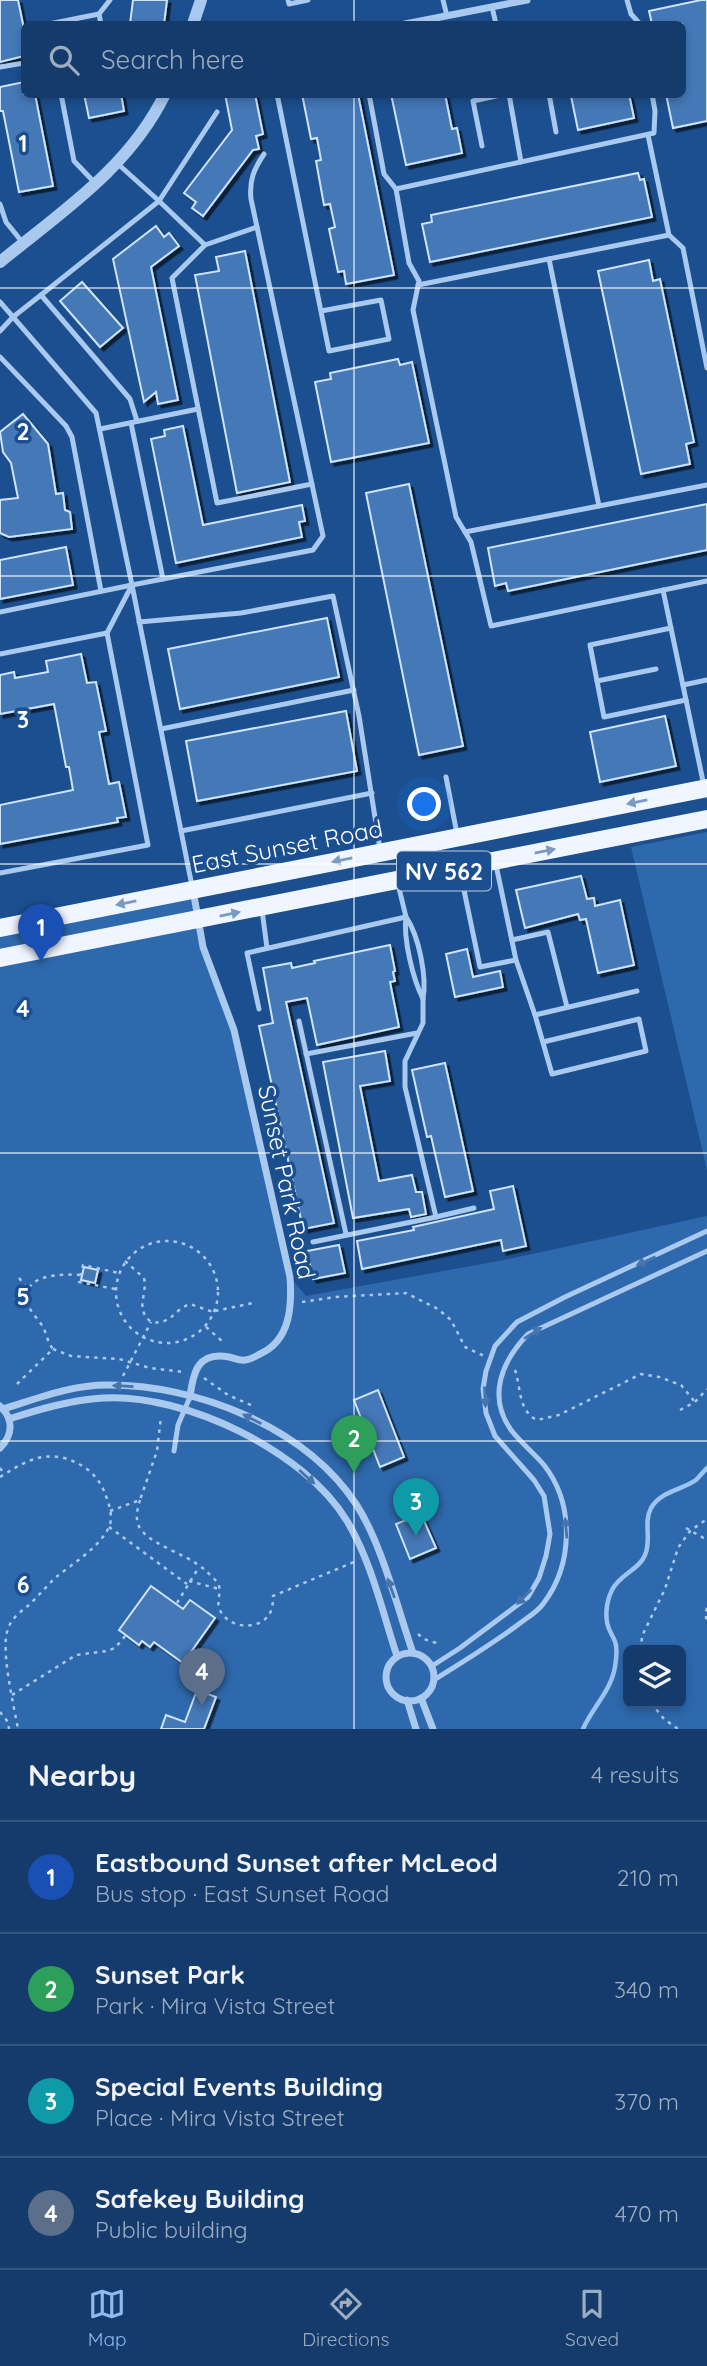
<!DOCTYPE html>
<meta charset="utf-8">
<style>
body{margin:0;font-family:Quicksand,sans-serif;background:#1d4271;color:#f1f3f6}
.controls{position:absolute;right:21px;bottom:21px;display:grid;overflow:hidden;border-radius:10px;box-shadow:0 4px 10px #0003}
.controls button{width:63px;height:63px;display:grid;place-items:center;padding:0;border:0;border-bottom:2px solid #33557e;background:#143b6b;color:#f1f3f6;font:35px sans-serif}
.you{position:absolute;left:425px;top:805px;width:24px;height:24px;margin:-18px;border:5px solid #fff;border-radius:50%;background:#1a73e8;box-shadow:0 0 0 10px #1a73e833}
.badge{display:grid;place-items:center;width:46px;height:46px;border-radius:50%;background:#90b9f0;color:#fff;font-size:23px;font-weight:700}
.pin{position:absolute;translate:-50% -58px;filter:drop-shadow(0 2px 4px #0008)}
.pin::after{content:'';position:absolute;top:37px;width:24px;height:21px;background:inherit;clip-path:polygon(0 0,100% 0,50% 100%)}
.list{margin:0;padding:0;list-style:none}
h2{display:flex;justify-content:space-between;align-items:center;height:91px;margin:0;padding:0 28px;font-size:30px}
h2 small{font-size:23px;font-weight:400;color:#9dadc1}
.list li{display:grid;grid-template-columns:46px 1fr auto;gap:21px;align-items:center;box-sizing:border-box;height:112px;padding:0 28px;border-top:2px solid #33557e}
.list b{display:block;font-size:26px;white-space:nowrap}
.list p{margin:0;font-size:23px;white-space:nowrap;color:#9dadc1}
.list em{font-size:23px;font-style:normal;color:#9dadc1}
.icon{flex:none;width:38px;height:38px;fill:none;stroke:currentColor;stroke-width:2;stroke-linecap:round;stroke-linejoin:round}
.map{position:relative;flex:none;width:707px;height:1729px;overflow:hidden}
.search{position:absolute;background:#143b6b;box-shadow:0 4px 10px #0003;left:21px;right:21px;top:21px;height:77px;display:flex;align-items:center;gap:18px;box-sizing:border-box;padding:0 24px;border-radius:10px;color:#9dadc1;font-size:26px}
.sheet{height:539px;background:#143b6b}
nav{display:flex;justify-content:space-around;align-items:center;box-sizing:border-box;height:98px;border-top:2px solid #33557e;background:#143b6b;font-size:19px;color:#9dadc1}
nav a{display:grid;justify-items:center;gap:4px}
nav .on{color:#90b9f0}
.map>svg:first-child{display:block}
.green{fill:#2e69ad;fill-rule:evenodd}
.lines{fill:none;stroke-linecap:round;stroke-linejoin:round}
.stream{stroke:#9cc4f0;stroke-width:4.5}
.building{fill:#4478b7;stroke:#cfe3fa;stroke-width:2;filter:url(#shadow)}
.path{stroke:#a9c9ee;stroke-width:2.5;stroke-dasharray:3.5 5;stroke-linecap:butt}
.service{stroke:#a9c9ee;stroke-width:5}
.minor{stroke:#a9c9ee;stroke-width:7}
.tertiary{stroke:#a9c9ee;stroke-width:12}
.primary{stroke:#f0f6ff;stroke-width:18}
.oneway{fill:#7b9ac1}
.oneway2{fill:#4674ac}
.grid{fill:none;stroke:#fff;stroke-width:2;stroke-opacity:0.55}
.labels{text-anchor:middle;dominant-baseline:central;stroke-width:7;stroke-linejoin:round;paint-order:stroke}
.shield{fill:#1b4f8f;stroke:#bbcadd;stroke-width:2}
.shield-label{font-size:23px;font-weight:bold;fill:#fff}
.street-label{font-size:24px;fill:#fff;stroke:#1b4f8f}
.grid-label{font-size:23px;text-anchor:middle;font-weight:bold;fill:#fff;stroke:#1b4f8f;stroke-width:7;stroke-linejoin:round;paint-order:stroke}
</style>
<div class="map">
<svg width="707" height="1729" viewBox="0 0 707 1729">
<defs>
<filter id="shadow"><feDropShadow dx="3.5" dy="3.5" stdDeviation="0" flood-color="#0009"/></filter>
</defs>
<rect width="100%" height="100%" fill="#1b4f8f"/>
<g class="green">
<path d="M707,832V1170L631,847Z"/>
<path d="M193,890L200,949L224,999L290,1277L306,1296L504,1260L707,1216V1729H0V928ZM628,1650H681V1703H628Z"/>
</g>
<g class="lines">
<path class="stream" d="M583,1729C592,1708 611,1691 615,1667C616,1661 617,1652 616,1646C616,1641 612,1636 610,1631C604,1619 606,1602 612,1590C619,1575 640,1569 645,1555C652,1540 643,1523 651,1508C661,1491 682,1490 696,1480C700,1476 703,1472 707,1468"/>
</g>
<g class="building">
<path d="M0,0H18L24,29V56L0,62Z"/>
<path d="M133,0H167L164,24H130Z"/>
<path d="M701,0H707V121L673,128L666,94H682V24H652L649,11Z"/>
<path d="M24,82V94H35L53,186L19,192L3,111H0V87Z"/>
<path d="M84,94H121L124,111L89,118Z"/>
<path d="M225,94H255L263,134L256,136L259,149L253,150L203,216L192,208L196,202L184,193L232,130Z"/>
<path d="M302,94H358L394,275L346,284L344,271L338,272L329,229L335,227L330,204L324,205L316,161L321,160L317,138L311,139Z"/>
<path d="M391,94H445L452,129L457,128L462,153L406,165Z"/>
<path d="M581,94H629L634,118L578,130L571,96Z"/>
<path d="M638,173L640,180L644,179L652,217L430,262L422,224L432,222L431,215Z"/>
<path d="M156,226L164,237L169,233L179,246L151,267L178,400L158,404L156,392L144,402L113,259Z"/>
<path d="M245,251L290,482L237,493L195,275L219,271L216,257Z"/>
<path d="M649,260L653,281L660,279L694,442L686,444L690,464L641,474L598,271Z"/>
<path d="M82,282L123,328L100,347L60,301Z"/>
<path d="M398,359L400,365L412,362L429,443L331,462L315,382L331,379L330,373Z"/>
<path d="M23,414L48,444L56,494L63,493L65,510L70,512L72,529L9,537L0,533V500L18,498L11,463L3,452L0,432Z"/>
<path d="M183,426L203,525L302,505L305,521L299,522L302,537L176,563L151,439L165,436L164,430Z"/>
<path d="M409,484L463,746L419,755L366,493Z"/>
<path d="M707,504V550L508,591L506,583L495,586L488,548Z"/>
<path d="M66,547L73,585L0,599V560Z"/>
<path d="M327,618L339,677L180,709L168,649Z"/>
<path d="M81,654L87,683L96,682L106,731L99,732L109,784L119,782L126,817L117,818L118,822L0,844V805L73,790L69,767H66L54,704L0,714V675L14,672L15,678L48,672L46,661Z"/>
<path d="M346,711L357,771L197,801L186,741Z"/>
<path d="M665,716L676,766L600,782L590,732Z"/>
<path d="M581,876L587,899L594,898L595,906L620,900L634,965L598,973L586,919L580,920L578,914L525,928L516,890Z"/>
<path d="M390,945L395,971L393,972L395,981L390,982L399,1027L317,1045L307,998L286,1002L334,1223L303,1229L259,1026L273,1023L263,968L291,963L292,968L315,963L314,961Z"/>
<path d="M467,949L473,977L500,971L503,987L455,997L446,954Z"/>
<path d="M385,1051L390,1081L360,1086L379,1181L412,1175L416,1192H422L426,1214L411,1217L409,1209L353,1218L323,1062Z"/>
<path d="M445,1063L473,1191L445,1197L431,1136L427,1137L412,1070Z"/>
<path d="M513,1186L526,1246L503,1251L501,1240L362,1269L357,1241L414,1230L413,1227L494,1209L490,1191Z"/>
<path d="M339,1245L345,1273L313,1279L307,1251Z"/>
<path d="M84,1267L98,1270L95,1283L81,1280Z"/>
<path d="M378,1390L404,1457L380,1467L354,1400Z"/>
<path d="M421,1514L436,1548L410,1559L396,1524Z"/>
<path d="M151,1586L183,1609L190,1600L215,1618L183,1663L154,1642L150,1647L142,1641L139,1645L119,1630Z"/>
<path d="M197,1690L216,1697L204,1729H161L166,1715L185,1722Z"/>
</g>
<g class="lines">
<g class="path">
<circle cx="167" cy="1292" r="51"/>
<path d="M125,1261L144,1278C148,1295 134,1308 151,1322C172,1325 173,1310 190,1304L213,1312"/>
<path d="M19,1278L29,1290"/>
<path d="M115,1289L79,1282L83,1265L119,1273"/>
<path d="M302,1302L336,1297L406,1293L438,1309L451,1320L465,1347L484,1356"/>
<path d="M215,1311L253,1303"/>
<path d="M206,1327L222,1341"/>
<path d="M53,1349L71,1356L119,1359L150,1368L184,1372"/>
<path d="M515,1370C521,1387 518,1411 537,1420L559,1415L641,1374L659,1377L681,1385L695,1402"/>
<path d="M123,1376L151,1322"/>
<path d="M204,1378L228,1395L253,1406"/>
<path d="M17,1384L53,1349C48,1343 47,1336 44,1329C40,1320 28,1311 27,1300C24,1273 63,1274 80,1275"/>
<path d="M680,1410L695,1402L707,1389"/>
<path d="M0,1468L4,1474"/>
<path d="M0,1477C21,1464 39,1452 64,1458C82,1463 97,1474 104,1491C108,1501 114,1516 109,1527C99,1548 72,1564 55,1578C46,1587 38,1596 29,1605C21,1611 11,1619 8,1629C0,1649 14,1706 18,1729"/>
<path d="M140,1500C137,1510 134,1522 142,1531C156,1547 187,1554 205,1570C210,1575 217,1580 219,1586C221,1593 217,1600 219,1608C225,1625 249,1631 264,1620C272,1614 273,1606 273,1596L354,1562"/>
<path d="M110,1511L140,1500L157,1451L161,1417"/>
<path d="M109,1527L187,1584"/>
<path d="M686,1528L707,1540"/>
<path d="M189,1581L219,1589"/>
<path d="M177,1603L199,1567"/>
<path d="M707,1608L705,1614L707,1621"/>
<path d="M418,1634L424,1639L436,1643L438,1647"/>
<path d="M641,1650L642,1636L665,1589L678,1548L690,1531L707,1519"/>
<path d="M12,1695L76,1655L107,1651L115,1648L126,1635"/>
<path d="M651,1703L664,1719L678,1729"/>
<path d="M0,1712L8,1722L9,1729"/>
</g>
<g class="service">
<path d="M288,0L289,4L308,0"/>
<path d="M443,0L447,16"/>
<path d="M627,0L631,14L640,24"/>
<path d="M492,7L496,24"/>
<path d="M99,14L110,0"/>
<path d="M49,24L99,14L101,24"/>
<path d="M0,67L24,63"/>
<path d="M61,94L74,161L95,183"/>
<path d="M277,94L329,351L389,339L381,300L321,311"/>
<path d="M369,94L384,174L396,189L654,133L655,111L652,94"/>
<path d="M509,94L521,162"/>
<path d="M549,94L556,132"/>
<path d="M648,135L669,235L683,248L707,368"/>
<path d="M482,146L473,101L505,94"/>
<path d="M118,164L159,201L217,112"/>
<path d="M396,189L409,263L419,281L413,310L456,517L471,542L491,626L707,581"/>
<path d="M0,204L6,222L23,243"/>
<path d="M257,227L205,245L172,278L217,503L312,484"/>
<path d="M418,285L669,235"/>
<path d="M41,295L159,201L205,245"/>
<path d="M0,302L96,413L132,585L107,633"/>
<path d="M0,331L13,317L41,295L130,399L137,421"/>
<path d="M0,357L66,426L72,437L101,591"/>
<path d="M131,423L163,579"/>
<path d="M100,429L198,409"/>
<path d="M599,506L707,485"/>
<path d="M465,532L599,506L549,259"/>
<path d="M132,585L313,550L323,536L251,199C249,180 254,169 264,154"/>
<path d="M663,590L704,786"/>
<path d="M0,612L132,585L192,886"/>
<path d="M139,622L241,613L333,596L359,716L380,849"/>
<path d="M671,628L590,645L604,717L686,700"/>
<path d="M0,654L107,633L148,845L0,873"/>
<path d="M597,681L656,669"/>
<path d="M683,685L707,680"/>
<path d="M161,729L354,690"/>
<path d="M446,777L457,834"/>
<path d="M181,831L372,793"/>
<path d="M460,871L480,967L516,960L496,865"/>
<path d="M262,910L267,948"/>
<path d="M406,917C419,936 427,977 423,999C413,979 403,939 406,917Z"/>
<path d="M512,940L548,932L567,1007"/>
<path d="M516,960L535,1015L637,991"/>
<path d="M423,999V1023L405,1061V1087L436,1217L474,1208"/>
<path d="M259,1009L247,953L406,917L398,884"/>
<path d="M535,1015L552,1074L646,1051L639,1019L543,1042"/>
<path d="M299,1021L346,1234"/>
<path d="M306,1054L417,1033"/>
<path d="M313,1242L436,1217"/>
<path d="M174,1451L178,1425L190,1397"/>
<path d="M432,1666L460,1648L528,1597L539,1578L546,1556L550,1534L544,1496L534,1480L495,1436L486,1413L483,1389L486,1371L495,1346L517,1322L565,1297L707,1231"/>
<path d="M434,1680C464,1661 494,1643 523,1621C530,1616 538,1611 543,1604C573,1565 575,1505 544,1465C534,1453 521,1443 511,1430C487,1396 502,1361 528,1334L707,1251"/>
</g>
<g class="minor">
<path d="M405,24L527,0"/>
<path d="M190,1397C193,1372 198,1351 229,1357C234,1358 240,1361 245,1360C250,1360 256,1356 260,1354C291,1340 292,1305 290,1277L234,1030L203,947L193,890"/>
<path d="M0,1406C14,1419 13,1435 0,1448"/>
<path d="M3,1409C36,1399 71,1385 106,1385C196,1384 305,1427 356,1504C382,1544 397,1607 413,1653"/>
<path d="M9,1419C40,1409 71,1400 103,1398C184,1393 305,1451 347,1521C372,1563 382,1611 397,1656"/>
<circle cx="410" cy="1677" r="24"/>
<path d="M421,1698L433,1729"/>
<path d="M407,1700L416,1729"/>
</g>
<g class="tertiary">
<path d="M193,24L201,0"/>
<path d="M0,262C61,212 129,168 165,94"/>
</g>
<g class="primary">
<path d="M0,928L707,788"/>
<path d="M0,958L707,819"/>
</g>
</g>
<defs><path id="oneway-solid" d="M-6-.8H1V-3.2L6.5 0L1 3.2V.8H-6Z" transform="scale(1.75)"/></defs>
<g class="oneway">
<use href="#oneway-solid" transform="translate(637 802) rotate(169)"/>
<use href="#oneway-solid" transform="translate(545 851) rotate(-11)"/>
<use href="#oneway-solid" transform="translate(342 860) rotate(169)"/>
<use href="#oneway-solid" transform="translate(126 903) rotate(169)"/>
<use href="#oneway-solid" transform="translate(230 914) rotate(-11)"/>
</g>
<g class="oneway2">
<use href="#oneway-solid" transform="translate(646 1261) rotate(156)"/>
<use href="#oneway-solid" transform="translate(533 1333) rotate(-32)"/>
<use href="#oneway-solid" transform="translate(123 1386) rotate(-177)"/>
<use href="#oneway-solid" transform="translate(485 1397) rotate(87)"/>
<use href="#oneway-solid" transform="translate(252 1419) rotate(-153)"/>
<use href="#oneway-solid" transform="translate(307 1477) rotate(42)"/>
<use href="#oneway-solid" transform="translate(566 1528) rotate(-95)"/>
<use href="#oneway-solid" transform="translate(391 1588) rotate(-110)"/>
<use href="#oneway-solid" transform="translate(524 1597) rotate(135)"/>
</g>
<path class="grid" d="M354,0V24M354,94V1729M0,288H707M0,576H707M0,864H707M0,1153H707M0,1441H707"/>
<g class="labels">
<rect class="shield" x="397" y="851.5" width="94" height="39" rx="5"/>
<g class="shield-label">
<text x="444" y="871">NV 562</text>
</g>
<g class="street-label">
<text transform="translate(287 846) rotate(-11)">East Sunset Road</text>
<text transform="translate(287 1182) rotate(78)">Sunset Park Road</text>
</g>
</g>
<g class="grid-label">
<text x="23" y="152">1</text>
<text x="23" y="440">2</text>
<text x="23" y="728">3</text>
<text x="23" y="1017">4</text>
<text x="23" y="1305">5</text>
<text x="23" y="1593">6</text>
</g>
</svg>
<div class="controls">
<button><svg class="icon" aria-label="layers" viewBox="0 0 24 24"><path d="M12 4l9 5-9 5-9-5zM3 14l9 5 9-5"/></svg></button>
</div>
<div class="you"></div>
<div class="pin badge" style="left:41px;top:962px;background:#1a4fb4">1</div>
<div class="pin badge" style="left:354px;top:1473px;background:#2e9e5b">2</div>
<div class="pin badge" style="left:416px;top:1536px;background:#0f9aa8">3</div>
<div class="pin badge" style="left:202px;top:1706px;background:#5c6f8a">4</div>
<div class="search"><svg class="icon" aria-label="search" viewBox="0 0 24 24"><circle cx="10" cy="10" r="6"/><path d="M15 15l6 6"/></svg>Search here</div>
</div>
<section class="sheet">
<h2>Nearby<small>4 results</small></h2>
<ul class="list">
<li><span class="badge" style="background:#1a4fb4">1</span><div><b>Eastbound Sunset after McLeod</b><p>Bus stop · East Sunset Road</p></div><em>210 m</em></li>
<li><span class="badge" style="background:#2e9e5b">2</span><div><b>Sunset Park</b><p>Park · Mira Vista Street</p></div><em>340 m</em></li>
<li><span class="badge" style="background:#0f9aa8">3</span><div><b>Special Events Building</b><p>Place · Mira Vista Street</p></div><em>370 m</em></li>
<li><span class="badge" style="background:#5c6f8a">4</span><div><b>Safekey Building</b><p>Public building</p></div><em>470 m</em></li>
</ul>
</section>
<nav>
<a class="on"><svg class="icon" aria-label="map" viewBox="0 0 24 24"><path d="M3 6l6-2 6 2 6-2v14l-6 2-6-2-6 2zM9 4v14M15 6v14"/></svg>Map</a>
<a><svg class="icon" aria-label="directions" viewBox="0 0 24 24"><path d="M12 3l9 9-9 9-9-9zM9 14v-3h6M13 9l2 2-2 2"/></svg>Directions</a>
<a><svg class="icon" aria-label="saved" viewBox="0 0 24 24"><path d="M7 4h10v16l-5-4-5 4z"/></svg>Saved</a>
</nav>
